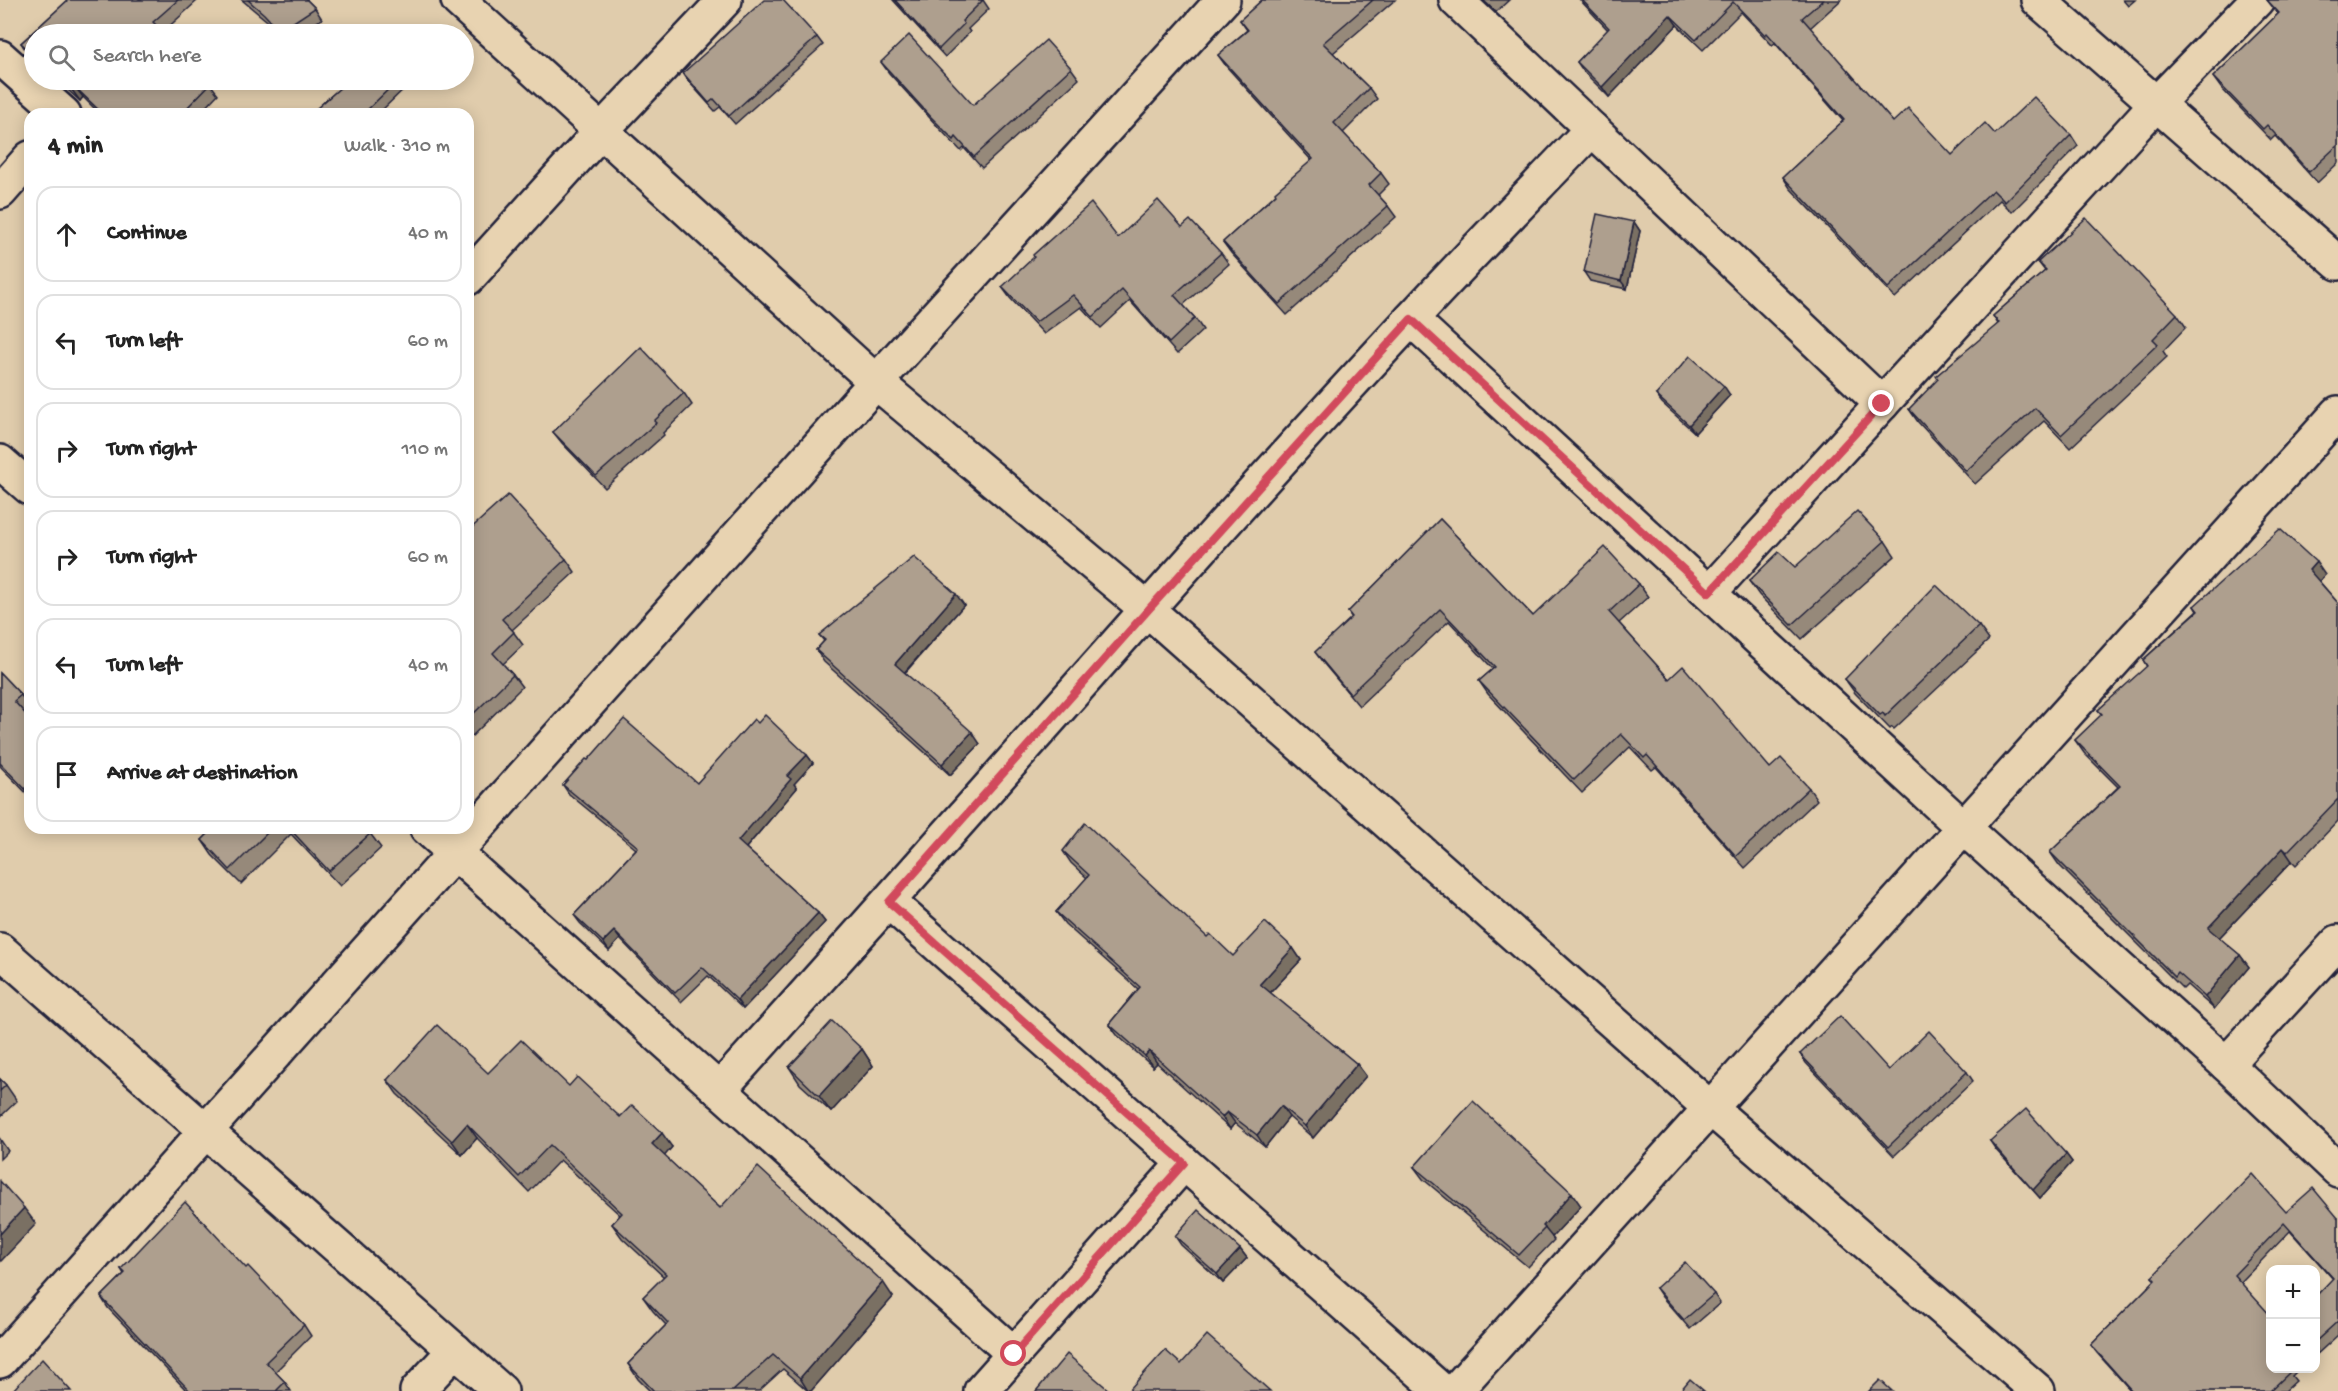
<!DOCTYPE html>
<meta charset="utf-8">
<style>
body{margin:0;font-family:"Gochi Hand",sans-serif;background:#f6f6f6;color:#222}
.controls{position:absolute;right:18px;bottom:18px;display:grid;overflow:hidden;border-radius:12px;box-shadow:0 3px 15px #0003}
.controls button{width:54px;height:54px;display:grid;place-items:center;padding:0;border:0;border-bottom:2px solid #e0e0e0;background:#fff;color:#222;font:30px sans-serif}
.stop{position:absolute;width:18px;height:18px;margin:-14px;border:4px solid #d1495b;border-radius:50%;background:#fff}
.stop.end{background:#d1495b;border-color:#fff;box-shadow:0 2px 6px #0008}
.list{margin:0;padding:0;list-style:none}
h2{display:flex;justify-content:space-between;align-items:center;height:78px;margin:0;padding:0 24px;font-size:26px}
h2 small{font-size:20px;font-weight:400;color:#767676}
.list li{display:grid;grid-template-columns:39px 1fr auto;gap:18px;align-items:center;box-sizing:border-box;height:96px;margin:0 12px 12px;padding:0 12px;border:2px solid #e0e0e0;border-radius:18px}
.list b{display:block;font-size:22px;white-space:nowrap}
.list em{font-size:20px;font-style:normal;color:#767676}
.icon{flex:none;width:33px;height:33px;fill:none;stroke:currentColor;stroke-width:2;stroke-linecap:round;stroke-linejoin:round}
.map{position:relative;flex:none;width:2338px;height:1391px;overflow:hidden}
.search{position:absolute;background:#fff;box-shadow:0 3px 15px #0003;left:24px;top:24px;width:450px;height:66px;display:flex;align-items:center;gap:15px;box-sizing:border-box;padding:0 21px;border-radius:33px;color:#767676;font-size:22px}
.panel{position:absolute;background:#fff;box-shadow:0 3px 15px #0003;left:24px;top:108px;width:450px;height:726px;border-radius:18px}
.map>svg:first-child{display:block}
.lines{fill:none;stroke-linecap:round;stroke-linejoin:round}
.street-casing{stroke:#22223b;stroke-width:38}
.street{stroke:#e8d3b1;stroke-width:33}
.wall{fill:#96897a;stroke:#22223b;stroke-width:1.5}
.shaded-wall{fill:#7a6f63;stroke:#22223b;stroke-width:1.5}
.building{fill:#ae9f8e;stroke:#22223b;stroke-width:1.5}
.route{stroke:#d1495b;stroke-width:8}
</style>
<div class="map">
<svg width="2338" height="1391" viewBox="0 0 2338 1391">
<rect width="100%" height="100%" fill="#e0ccac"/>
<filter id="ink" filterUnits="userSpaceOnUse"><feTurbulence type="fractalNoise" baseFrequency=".0167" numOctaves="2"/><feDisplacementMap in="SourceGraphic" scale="12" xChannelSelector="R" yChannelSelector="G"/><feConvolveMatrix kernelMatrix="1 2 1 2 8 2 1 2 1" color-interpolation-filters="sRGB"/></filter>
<g filter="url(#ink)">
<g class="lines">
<g class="street-casing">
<g id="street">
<path d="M458,0L876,382L1148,610L1710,1108L2038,1391"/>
<path d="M1456,0L1882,404"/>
<path d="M2038,0L2338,263"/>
<path d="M0,57L64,114"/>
<path d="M0,192L30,158"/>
<path d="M468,278L601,131L725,0"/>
<path d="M1411,319L1964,828L2226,1064L2338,1170"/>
<path d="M0,462L30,488"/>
<path d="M1709,593L2156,104L2257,0"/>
<path d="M427,828L1014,1354"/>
<path d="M889,902L1442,1391"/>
<path d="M0,950L501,1391"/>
<path d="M2226,1064L2338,942"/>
<path d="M719,1090C951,834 1176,571 1412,318C1471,254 1532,192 1592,129"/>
<path d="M0,1361L876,382L1223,0"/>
<path d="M417,1391L455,1350"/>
<path d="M981,1391L1184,1163"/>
<path d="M1455,1391L2338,413"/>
</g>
</g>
<use href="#street" class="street"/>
</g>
<g class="wall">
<path d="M68,0H198L163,32L34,34V59L28,54L21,43Z"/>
<path d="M242,0H307L315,8L322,19L298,34H281L272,25Z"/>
<path d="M893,0H983L989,9L968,29L970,32L945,57Z"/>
<path d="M1262,0H1395L1333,53L1369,88L1377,99L1343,133L1381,173L1389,184L1378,195L1388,206L1396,217L1287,315L1231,253L1223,242L1312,161L1226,66L1218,55L1247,30L1240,20Z"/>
<path d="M1483,0H1509L1496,12Z"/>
<path d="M1580,0H1841L1810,28L1893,122L1952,155L1995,134L2071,135L2078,146L2012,212L2000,200L1895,298L1790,188L1783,177L1843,121L1775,43L1772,45L1741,12L1703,50L1677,25L1609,97L1584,72L1577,62L1608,30Z"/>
<path d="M2123,0H2135L2128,6Z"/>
<path d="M2267,0H2338V163L2317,183L2275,136L2271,140L2221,88L2213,77L2278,14Z"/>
<path d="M817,37L823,45L735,124L720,107L715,111L689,82L683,73Z"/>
<path d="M881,62L973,105L1071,68L1079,79L982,168L964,148L961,151L939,128L889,73Z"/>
<path d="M57,80H207L218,94L199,114H100L83,97L80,101Z"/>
<path d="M349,80H413L378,114H320L316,109Z"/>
<path d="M1634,222L1640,231L1627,289L1590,281L1584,272Z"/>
<path d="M1182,227L1221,253L1229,264L1183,305L1195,318L1203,330L1177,354L1130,301L1101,328L1081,307L1044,334L1010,298L1002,287L1118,238Z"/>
<path d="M2038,262L2177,314L2186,327L2163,351L2167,357L2070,448L2044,421L1975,484L1918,422L1909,409L1998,324L1993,316L2045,271Z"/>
<path d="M684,393L692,405L663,433L664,435L605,488L562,443L553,432Z"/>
<path d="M1656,395H1730L1695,433L1662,403Z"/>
<path d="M1440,519L1533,616L1639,584L1648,597L1619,623L1669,679L1770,768L1809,788L1817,800L1745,868L1656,767L1652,770L1630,747L1582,793L1488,694L1479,681L1493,669L1449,621L1359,706L1324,664L1315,652L1352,618L1348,612Z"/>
<path d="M468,531L566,559L575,572L512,630L523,645L503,664L513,675L522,687L468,740Z"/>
<path d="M1885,541L1895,556L1802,639L1759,595L1749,581Z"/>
<path d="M2325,575L2319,581L2338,603V821L2296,865L2292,861L2219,938L2240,955L2249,967L2214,1009L2187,985L2183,989L2059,865L2050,852L2118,787L2084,753L2075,740L2102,715L2098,710L2147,667L2143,660L2197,611L2194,606Z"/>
<path d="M964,605L905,673L980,744L950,775L824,662L816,650L824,641L819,635Z"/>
<path d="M1979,626L1989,640L1894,729L1892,727L1890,729L1855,693L1845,679Z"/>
<path d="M0,673L21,695L29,707L24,712L30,719V797L0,766Z"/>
<path d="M758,723L807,755L813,763L794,784L797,788L746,848L818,913L825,922L743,1009L708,976L681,1002L620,939L609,951L580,923L574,915L636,849L569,794L563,785L588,760L697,783Z"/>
<path d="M214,828H366L381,848L340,886L291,834L241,884L212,855L202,840Z"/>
<path d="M1063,851L1207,937L1233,956L1293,948L1301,960L1270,993L1357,1064L1366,1076L1313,1138L1289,1117L1265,1147L1235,1123L1230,1129L1157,1063L1153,1067L1117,1035L1109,1024L1138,989L1065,924L1056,912L1087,878L1071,863Z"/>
<path d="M862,1049L873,1066L831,1112L800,1084L789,1067Z"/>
<path d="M1800,1054L1889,1070L1967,1072L1973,1081L1894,1156L1806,1063Z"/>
<path d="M488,1073L569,1086L672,1147L664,1156L720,1208L893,1297L811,1391H808L783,1369L759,1391H650L638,1379L628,1364L666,1325L653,1311L643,1297L664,1277L622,1238L612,1224L620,1215L560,1160L529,1192L477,1138L462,1155L397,1094L387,1080Z"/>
<path d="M0,1079L6,1085L17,1101L0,1117Z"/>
<path d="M0,1139L8,1151L0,1159Z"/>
<path d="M1990,1141L2066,1154L2072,1162L2040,1198L1996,1150Z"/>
<path d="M1414,1167L1581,1206L1552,1237L1554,1240L1528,1267L1423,1179Z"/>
<path d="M2286,1212L2338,1218V1335L2316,1355V1296L2333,1279L2290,1231L2241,1282L2271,1368H2300L2292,1376L2296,1381L2285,1391H2131L2097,1353L2091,1345L2155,1280L2152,1277Z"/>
<path d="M1175,1236L1240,1249L1247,1258L1223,1283L1181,1245Z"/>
<path d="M246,1268L304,1325L311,1336L275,1372L285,1382L291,1391H187L108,1308L101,1297L124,1274L121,1269Z"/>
<path d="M1656,1288L1714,1294L1720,1303L1690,1329L1662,1297Z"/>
</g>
<g class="shaded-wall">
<path d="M1670,15L1677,25L1609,97L1602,87Z"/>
<path d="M75,87L83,97L80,101L72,90Z"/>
<path d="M1634,222L1640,231L1627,289L1621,281Z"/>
<path d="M1724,386L1730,395L1695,433L1689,425Z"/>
<path d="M2316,562L2325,575L2317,583L2309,570Z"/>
<path d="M956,594L964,605L902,675L895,664Z"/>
<path d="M972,732L980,744L950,775L942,764Z"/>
<path d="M807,755L813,763L794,784L797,788L744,850L738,841L787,776Z"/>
<path d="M2283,848L2292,861L2216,941L2208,928Z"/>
<path d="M818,913L825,922L743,1009L737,1000Z"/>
<path d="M614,931L620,939L609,951L603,942Z"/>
<path d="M1293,948L1301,960L1268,995L1260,984Z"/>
<path d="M2240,955L2249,967L2214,1009L2205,997Z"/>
<path d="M862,1049L873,1066L831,1112L819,1096Z"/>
<path d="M1149,1051L1157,1063L1153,1067L1145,1056Z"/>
<path d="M1357,1064L1366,1076L1313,1138L1305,1126Z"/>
<path d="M1281,1106L1289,1117L1265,1147L1257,1135Z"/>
<path d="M1227,1112L1235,1123L1230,1129L1222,1117Z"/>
<path d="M467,1124L477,1138L462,1155L452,1141Z"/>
<path d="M662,1133L672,1147L662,1159L652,1144Z"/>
<path d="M2066,1154L2072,1162L2040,1198L2033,1190Z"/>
<path d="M1572,1193L1581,1206L1552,1237L1543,1226Z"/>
<path d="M24,1208L36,1224L0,1262V1234Z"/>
<path d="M1240,1249L1247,1258L1223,1283L1217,1274Z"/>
<path d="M883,1282L893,1297L811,1391H808L800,1378Z"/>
</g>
<g class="building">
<path d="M68,0H178L153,22L165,34H34V55L21,43Z"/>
<path d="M248,0H307L315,8L280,31L264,14Z"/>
<path d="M764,0H783L817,37L729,116L714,99L709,103L683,73Z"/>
<path d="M895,0H983L962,21L964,24L939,49Z"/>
<path d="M1262,0H1373L1323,43L1369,88L1334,123L1381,173L1369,185L1388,206L1279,304L1223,242L1276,194L1275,192L1313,159L1218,55L1248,30L1240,20Z"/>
<path d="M1582,0H1823L1802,18L1893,122L1908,108L1952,155L1985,123L1995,134L2034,97L2071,135L2005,202L1993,190L1888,288L1783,177L1844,120L1767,33L1765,35L1733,2L1696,40L1670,15L1602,87L1577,62L1609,28Z"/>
<path d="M2267,0H2338V145L2309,172L2267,125L2263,129L2213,77L2279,13Z"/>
<path d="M407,28L414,34H399Z"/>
<path d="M909,35L973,105L1046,40L1071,68L974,157L956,137L954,140L931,117L881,62Z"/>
<path d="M61,80H207L211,83L181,114H103L75,87L72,90Z"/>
<path d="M349,80H398L363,114H321L316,109Z"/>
<path d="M1158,200L1182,227L1190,220L1221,253L1174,295L1195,318L1169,343L1122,290L1093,317L1073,295L1036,322L1002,287L1034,257L1033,255L1091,203L1118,238Z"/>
<path d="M1597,214L1634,222L1621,281L1584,272Z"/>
<path d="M2086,218L2177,314L2153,339L2158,344L2061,435L2035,408L1966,471L1909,409L1938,379L1936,376L1999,323L1993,316L2046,270L2038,262Z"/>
<path d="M641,347L684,393L654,421L656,423L596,476L553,432Z"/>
<path d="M1690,356L1724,386L1689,425L1656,395Z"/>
<path d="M508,495L566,559L502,619L514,632L493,653L513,675L468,719V531Z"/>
<path d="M1857,511L1885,541L1792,625L1749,581L1779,552L1795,567Z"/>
<path d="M1440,519L1533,616L1605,547L1639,584L1609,612L1669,679L1683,666L1770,768L1781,758L1809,788L1736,856L1647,755L1644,758L1621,734L1574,780L1479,681L1495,667L1440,609L1350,694L1315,652L1352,617L1348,612Z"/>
<path d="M2280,529L2316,562L2309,570L2338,603V799L2287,852L2283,848L2208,928L2240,955L2205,997L2178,973L2175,977L2050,852L2120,786L2075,740L2102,714L2098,710L2147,666L2143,660L2198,611L2194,606Z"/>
<path d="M914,557L956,594L895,664L972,732L942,764L816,650L825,640L819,635Z"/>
<path d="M1936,585L1979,626L1885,716L1883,713L1880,715L1845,679Z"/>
<path d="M0,673L21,695L14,701L30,719V794L0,763Z"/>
<path d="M765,715L807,755L787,776L791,779L738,841L818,913L737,1000L702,967L675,993L614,931L603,942L574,915L638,847L563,785L586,759L588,760L624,719L697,783L754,719L758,723Z"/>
<path d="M1085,823L1207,937L1210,934L1233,956L1265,922L1293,948L1260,984L1357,1064L1305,1126L1281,1106L1257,1135L1227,1112L1222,1117L1149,1051L1145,1056L1109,1024L1140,987L1056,912L1089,875L1063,851Z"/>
<path d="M214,828H272L230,870L202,840Z"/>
<path d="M289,828H366L371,833L329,871Z"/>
<path d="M1840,1016L1889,1070L1929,1031L1967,1072L1888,1147L1800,1054Z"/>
<path d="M832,1021L862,1049L819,1096L789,1067Z"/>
<path d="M437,1025L488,1073L521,1040L569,1086L577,1077L620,1117L632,1105L662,1133L652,1144L720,1208L758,1167L883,1282L800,1378L773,1355L733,1391H654L628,1364L668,1323L643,1297L666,1274L612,1224L622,1213L550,1145L519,1177L467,1124L452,1141L387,1080Z"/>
<path d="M0,1079L6,1085L0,1091Z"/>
<path d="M1473,1101L1572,1193L1543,1226L1545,1228L1519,1255L1414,1167Z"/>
<path d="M2026,1109L2066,1154L2033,1190L1990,1141Z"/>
<path d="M2252,1174L2286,1212L2313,1188L2338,1218V1321L2316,1341V1296L2333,1278L2284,1223L2234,1275L2271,1316V1368H2287L2290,1372L2270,1391H2132L2091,1345L2155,1280L2152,1277Z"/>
<path d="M0,1181L24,1208L0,1234Z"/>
<path d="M185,1202L246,1268L248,1266L304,1325L266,1362L285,1382L276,1391H190L101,1297L125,1273L121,1269Z"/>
<path d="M1198,1210L1240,1249L1217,1274L1175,1236Z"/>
<path d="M1685,1262L1714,1294L1684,1320L1656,1288Z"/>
<path d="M1207,1335L1270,1391H1128L1165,1350L1181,1364Z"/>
<path d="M1067,1354L1110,1391H1036Z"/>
<path d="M42,1359L71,1391H12Z"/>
<path d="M1690,1379L1704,1391H1680Z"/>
<path d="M1880,1380L1892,1391H1869Z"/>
</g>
</g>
<g class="lines" filter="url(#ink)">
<path class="route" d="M1014,1354L1184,1163L889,902L1148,610L1411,319L1709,593L1882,404"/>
</g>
</svg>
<div class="controls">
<button>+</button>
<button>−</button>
</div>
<div class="stop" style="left:1014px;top:1354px"></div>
<div class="stop end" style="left:1882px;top:404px"></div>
<div class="search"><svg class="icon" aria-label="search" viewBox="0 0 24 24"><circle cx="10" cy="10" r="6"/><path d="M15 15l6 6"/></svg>Search here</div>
<section class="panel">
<h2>4 min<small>Walk · 310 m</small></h2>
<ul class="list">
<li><svg class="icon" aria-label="ahead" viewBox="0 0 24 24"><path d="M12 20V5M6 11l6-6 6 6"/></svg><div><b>Continue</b></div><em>40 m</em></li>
<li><svg class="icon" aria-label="left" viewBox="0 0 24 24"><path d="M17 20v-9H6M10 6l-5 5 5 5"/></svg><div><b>Turn left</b></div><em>60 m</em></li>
<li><svg class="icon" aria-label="right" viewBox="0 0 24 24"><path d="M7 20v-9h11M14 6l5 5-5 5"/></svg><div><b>Turn right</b></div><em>110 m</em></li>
<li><svg class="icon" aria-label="right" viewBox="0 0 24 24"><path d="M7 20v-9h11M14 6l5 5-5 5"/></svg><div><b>Turn right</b></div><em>60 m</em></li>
<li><svg class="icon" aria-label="left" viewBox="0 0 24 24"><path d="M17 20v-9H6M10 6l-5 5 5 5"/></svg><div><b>Turn left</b></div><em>40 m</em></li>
<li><svg class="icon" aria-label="arrive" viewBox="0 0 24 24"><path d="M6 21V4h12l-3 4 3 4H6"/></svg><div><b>Arrive at destination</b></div></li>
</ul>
</section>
</div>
